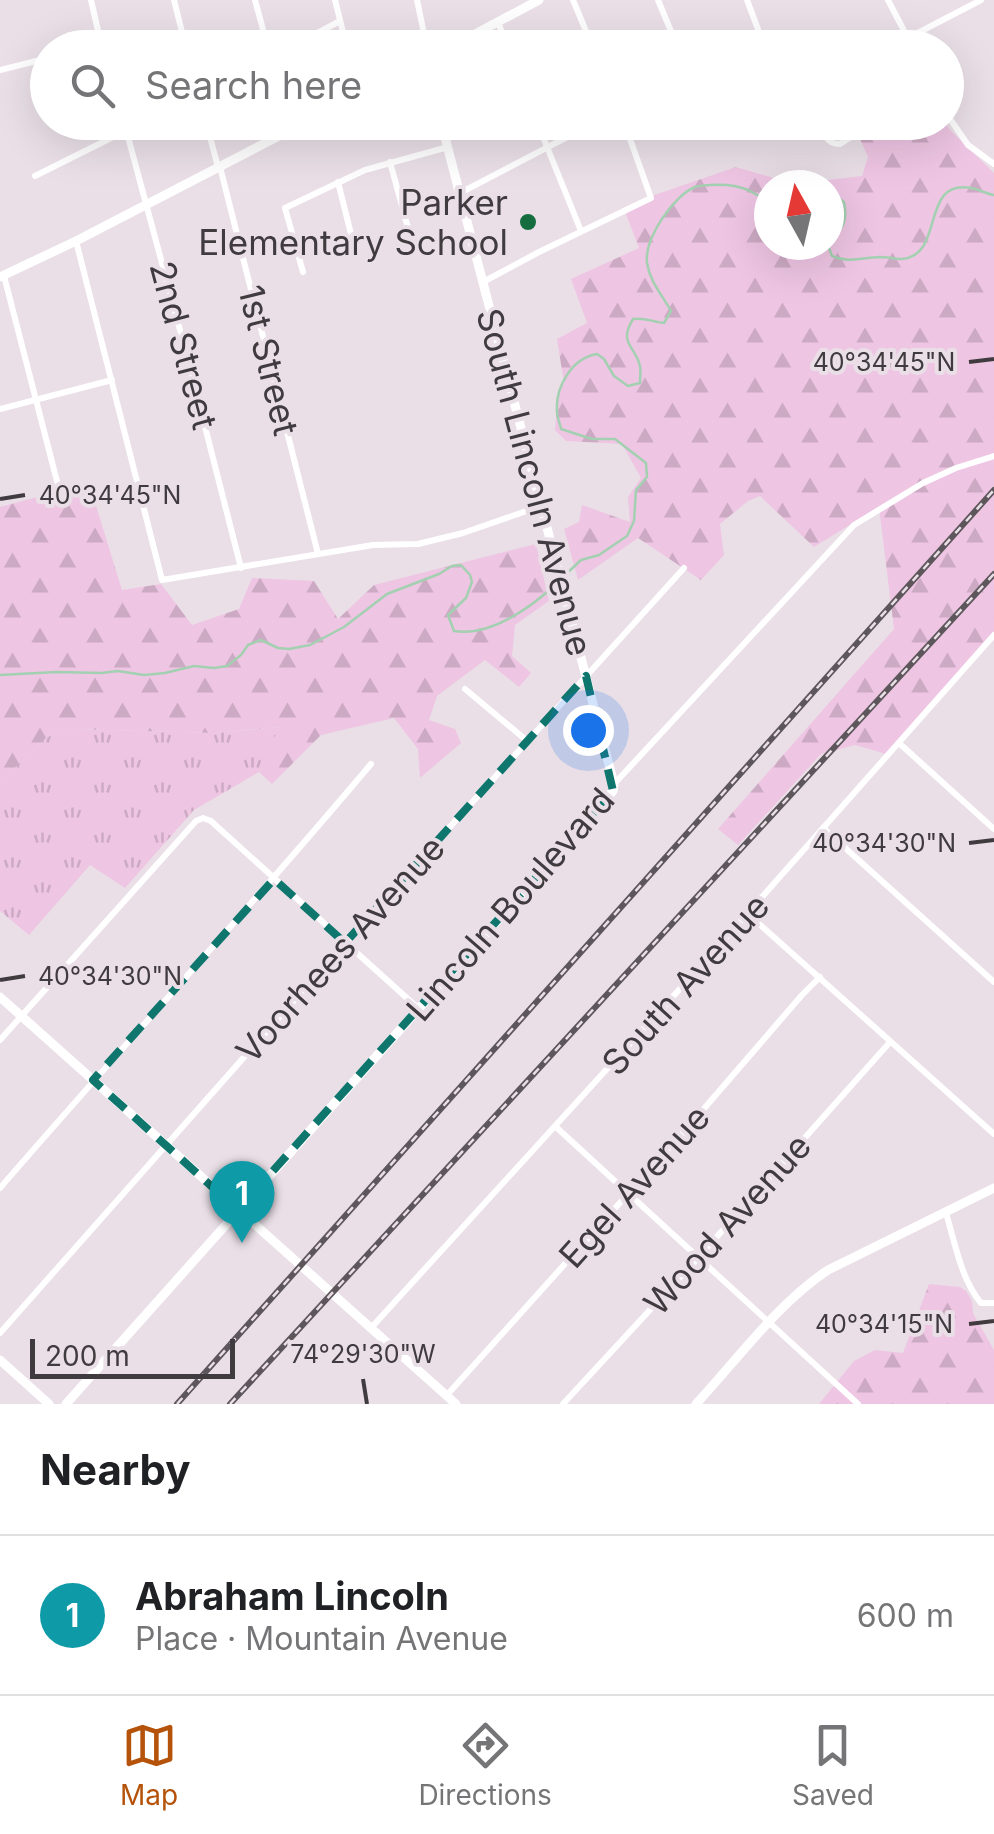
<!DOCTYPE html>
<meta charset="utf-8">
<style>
body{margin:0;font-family:Inter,sans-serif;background:#f2f2f2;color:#202124}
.compass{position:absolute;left:754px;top:170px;width:90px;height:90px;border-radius:50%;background:#fff;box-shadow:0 10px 40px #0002;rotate:352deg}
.scale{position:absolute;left:30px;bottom:25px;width:205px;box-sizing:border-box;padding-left:10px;border:5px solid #403b3e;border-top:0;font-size:28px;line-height:35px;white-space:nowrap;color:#403b3e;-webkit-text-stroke:8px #eadfe7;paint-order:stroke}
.you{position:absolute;left:588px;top:730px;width:35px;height:35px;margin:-25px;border:8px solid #fff;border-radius:50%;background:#1a73e8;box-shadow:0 0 0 15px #1a73e833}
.badge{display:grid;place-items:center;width:65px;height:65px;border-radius:50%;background:#b45309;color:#fff;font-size:32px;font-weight:700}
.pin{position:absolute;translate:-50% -82px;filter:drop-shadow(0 2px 5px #0008)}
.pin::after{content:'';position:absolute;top:52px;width:35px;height:30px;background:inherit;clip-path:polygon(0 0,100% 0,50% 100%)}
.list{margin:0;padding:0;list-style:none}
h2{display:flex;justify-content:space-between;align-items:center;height:130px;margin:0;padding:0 40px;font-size:42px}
h2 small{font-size:32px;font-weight:400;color:#757577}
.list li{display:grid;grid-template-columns:65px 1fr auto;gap:30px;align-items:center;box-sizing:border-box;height:160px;padding:0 40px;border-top:2px solid #e0e0e0}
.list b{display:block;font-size:38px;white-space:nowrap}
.list p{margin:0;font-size:32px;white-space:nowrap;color:#757577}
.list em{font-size:32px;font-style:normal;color:#757577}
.icon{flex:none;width:55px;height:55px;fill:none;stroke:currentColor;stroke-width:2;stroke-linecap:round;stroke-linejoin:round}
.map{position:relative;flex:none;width:994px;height:1404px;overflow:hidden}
.search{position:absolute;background:#fff;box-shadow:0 10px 40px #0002;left:30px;right:30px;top:30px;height:110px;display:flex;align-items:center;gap:25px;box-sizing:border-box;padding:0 35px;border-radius:55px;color:#757577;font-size:38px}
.sheet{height:290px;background:#fff}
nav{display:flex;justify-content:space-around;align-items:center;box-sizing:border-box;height:140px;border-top:2px solid #e0e0e0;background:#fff;font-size:28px;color:#757577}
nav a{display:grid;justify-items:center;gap:5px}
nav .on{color:#b45309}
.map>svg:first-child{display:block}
.grass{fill:url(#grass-tufts)}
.forest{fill:url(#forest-firs);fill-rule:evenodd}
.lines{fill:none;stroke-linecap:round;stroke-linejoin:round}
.stream{stroke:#a3d0b1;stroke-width:2.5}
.street{stroke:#fff;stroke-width:6}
.secondary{stroke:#fff;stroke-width:9}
.rail-casing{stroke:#5d575b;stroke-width:6}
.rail{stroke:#eadfe7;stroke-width:2.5;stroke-dasharray:8;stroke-linecap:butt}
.marked{fill:none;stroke:#0f766e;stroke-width:8;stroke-dasharray:20 12;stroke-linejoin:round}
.ticks{fill:none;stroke:#403b3e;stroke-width:4}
.poi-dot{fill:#156d3f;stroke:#eadfe7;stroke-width:4}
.labels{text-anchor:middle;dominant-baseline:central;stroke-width:8;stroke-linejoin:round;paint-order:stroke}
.poi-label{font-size:35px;fill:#403b3e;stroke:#eadfe7;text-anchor:end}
.street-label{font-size:35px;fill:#403b3e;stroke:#eadfe7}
.ticks-label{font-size:25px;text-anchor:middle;fill:#403b3e;stroke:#eadfe7;stroke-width:8;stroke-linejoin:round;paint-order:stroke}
</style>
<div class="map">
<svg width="994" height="1404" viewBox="0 0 994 1404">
<defs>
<pattern id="grass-tufts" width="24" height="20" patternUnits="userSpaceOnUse" patternTransform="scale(2.5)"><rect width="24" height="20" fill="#eec5e3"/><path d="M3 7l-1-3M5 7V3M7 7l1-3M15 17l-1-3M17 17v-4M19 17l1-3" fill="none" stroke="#cdaac4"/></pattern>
<pattern id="forest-firs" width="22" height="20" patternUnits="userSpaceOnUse" patternTransform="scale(2.5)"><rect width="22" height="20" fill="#eec5e3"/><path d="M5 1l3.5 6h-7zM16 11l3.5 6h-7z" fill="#cdaac4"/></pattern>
</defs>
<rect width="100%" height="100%" fill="#eadfe7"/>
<path class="grass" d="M280,727L259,772L194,810L125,888L90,865L29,935L0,911V782L47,737L72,729L214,733Z"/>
<g class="forest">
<path d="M853,123H946L949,129L994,173V638L890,755L855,745L821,754L738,845L718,829L894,629L879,507L814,547L760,496L748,501L720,524L724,555L701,580L638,538L578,580L564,529L579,522L582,505L630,522L628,497L641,478L622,444L566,441L555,430L558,394L564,383L557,339L587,323L571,279L639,248L626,214L643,199L736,167L794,184L862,176L868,157ZM769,185H829V245H769Z"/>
<path d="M89,483L122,590L161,584L192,625L239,609L252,578L314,581L338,619L374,585L536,544L549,601L515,625L512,656L531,673L519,687L485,660L437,696L429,720L455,729L461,743L420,778L418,749L394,718L321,735L272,784L259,772L279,727L214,733L72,729L47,737L0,782V507Z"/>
<path d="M929,1284L960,1287L966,1291L972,1301L973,1313L994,1350V1404H819L854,1361L875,1350L903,1353Z"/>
</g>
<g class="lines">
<g class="stream">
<path d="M829,194L834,195L844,202C848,221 843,228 830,242"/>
<path d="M828,245L832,256C848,263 862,258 879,257C887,257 895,259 902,259C946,255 919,179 971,188C979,189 986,194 994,195"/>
<path d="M563,577L581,560L599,555L627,536L634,521L636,490L647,477L646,463L615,439H592L561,429C560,423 557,418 557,412C555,387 572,358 597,354L604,359L614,376L628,386L640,383C640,377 641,371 640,366C635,345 618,344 633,319C645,317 652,322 664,323L671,311C662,295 650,282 647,263C644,239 673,196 695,187C697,186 708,185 710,185C723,184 736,185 748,190C756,194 761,198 769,200"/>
<path d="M0,675L57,672L101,673L118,671L144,675L165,673L194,666L214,668L227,666L241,655L248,645L261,640L278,648L289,649L310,645L344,627L387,594L439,574L452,566L461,565L470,575L472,582L466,598L448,615L454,631C490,637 532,607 557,583"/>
</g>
<g class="street">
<path d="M91,0L102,48"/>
<path d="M174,0L186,48"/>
<path d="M255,0L268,48"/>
<path d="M335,0L347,48"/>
<path d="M417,0L427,48"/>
<path d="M573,0L593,48"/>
<path d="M658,0L678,48"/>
<path d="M747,0L765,48"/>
<path d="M888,0L913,48"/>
<path d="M498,22L508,48"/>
<path d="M908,38L981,0"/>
<path d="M88,48L101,44"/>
<path d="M289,48L340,21"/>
<path d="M0,70L48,58"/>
<path d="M946,113L968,145L994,164"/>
<path d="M124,122L188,360L241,568"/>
<path d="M206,122L218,167"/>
<path d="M537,122L581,231"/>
<path d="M745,122L824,131"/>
<path d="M826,122C821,134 827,144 840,144L851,137L852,128L850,122"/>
<path d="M390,162L408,228"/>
<path d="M220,167L318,554"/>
<path d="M35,176L143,122"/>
<path d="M338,182L356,254"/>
<path d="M460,193L596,122"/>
<path d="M76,241L162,580L373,545L418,544L463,533L541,506"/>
<path d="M303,272L285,208L365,170L448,147"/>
<path d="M4,276L59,489"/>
<path d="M483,282L539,252L651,198L624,122"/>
<path d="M0,409L112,380"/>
<path d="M465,689L526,740"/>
<path d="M899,743L994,829"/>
<path d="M615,783L854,525L923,483L956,468L994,456"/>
<path d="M823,828L994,982"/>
<path d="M748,914L994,1134"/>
<path d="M0,1040L196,821L203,818L211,821L419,1009"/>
<path d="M556,1127L858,1404"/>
<path d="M0,1188C123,1046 250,908 371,764"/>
<path d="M946,1213C955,1243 961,1279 981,1303H994"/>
<path d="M371,1328L708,958L994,635"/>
<path d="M0,1333L345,943L684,568"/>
<path d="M447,1395L689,1126L802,995L820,977"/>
<path d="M563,1404L697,1259L890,1042"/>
</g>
<g class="secondary">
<path d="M449,48L539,0"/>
<path d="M0,277L76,241L306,122"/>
<path d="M0,997L456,1404"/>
<path d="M0,1360L49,1404"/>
<path d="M66,1404L613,791L614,784L441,122"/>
<path d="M696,1404C737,1360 778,1303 828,1270L994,1188"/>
</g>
<g class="rail-casing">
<g id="rail">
<path d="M177,1404L994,490"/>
<path d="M230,1404L994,574"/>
</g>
</g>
<use href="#rail" class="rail"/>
</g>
<path class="marked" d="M586,676L613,791L238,1210L93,1080L274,879L345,943Z"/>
<path class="ticks" d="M969,362L994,359M0,499L25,495M969,843L994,840M0,980L25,976M969,1324L994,1321M363,1379L367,1404"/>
<circle class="poi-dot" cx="528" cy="222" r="10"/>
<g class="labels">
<g class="poi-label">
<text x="508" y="202">Parker<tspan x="508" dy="40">Elementary School</tspan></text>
</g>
<g class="street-label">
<text transform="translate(184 345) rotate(75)">2nd Street</text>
<text transform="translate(269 360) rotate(76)">1st Street</text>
<text transform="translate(535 482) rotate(75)">South Lincoln Avenue</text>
<text transform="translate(510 904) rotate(-49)">Lincoln Boulevard</text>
<text transform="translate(340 949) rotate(-48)">Voorhees Avenue</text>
<text transform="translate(685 984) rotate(-48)">South Avenue</text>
<text transform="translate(634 1186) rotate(-48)">Egel Avenue</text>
<text transform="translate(727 1224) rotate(-48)">Wood Avenue</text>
</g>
</g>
<g class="ticks-label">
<text x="884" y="371">40°34'45"N</text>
<text x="110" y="504">40°34'45"N</text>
<text x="884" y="852">40°34'30"N</text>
<text x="110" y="985">40°34'30"N</text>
<text x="884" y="1333">40°34'15"N</text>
<text x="363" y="1363">74°29'30"W</text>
</g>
</svg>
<svg class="compass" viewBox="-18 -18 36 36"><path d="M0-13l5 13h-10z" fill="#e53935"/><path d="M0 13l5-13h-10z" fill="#757577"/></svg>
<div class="scale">200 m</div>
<div class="you"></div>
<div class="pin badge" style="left:242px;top:1243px;background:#0f9aa8">1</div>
<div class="search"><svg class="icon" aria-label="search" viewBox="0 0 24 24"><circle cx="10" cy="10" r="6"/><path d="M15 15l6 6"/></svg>Search here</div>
</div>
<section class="sheet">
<h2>Nearby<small></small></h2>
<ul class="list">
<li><span class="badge" style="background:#0f9aa8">1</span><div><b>Abraham Lincoln</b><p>Place · Mountain Avenue</p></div><em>600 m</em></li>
</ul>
</section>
<nav>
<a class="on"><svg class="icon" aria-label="map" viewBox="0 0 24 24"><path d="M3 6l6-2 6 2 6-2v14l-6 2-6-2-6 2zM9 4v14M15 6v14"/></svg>Map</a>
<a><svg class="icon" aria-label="directions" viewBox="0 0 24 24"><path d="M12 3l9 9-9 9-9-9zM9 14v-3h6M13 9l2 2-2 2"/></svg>Directions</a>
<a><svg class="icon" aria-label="saved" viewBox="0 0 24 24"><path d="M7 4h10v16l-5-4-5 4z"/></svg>Saved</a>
</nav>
